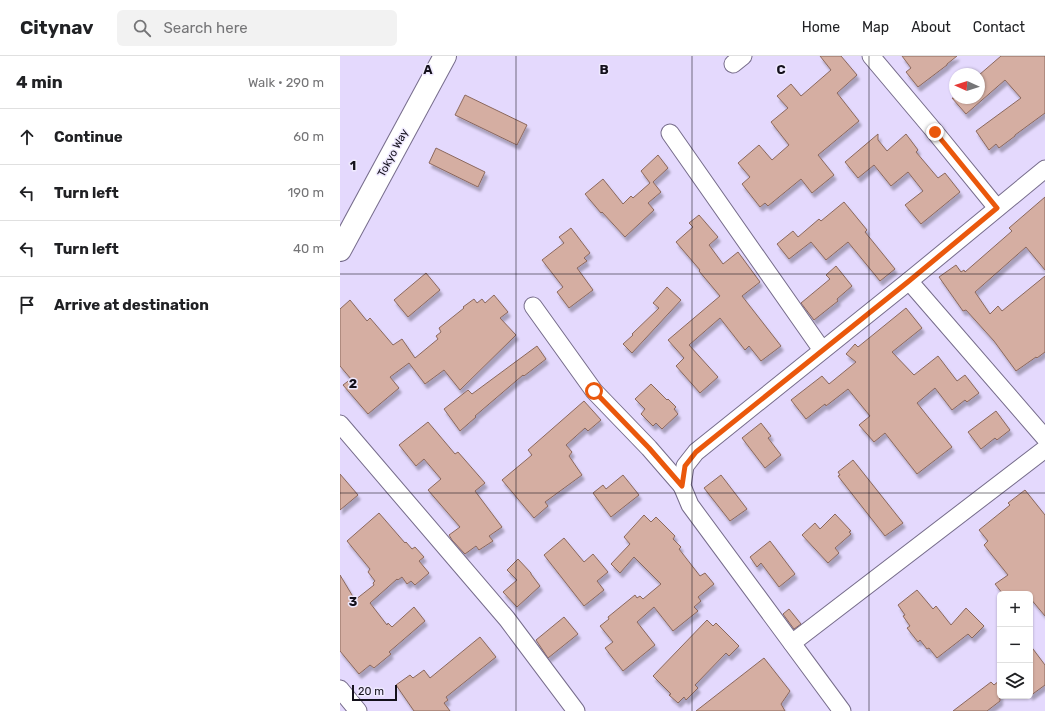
<!DOCTYPE html>
<meta charset="utf-8">
<style>
body{margin:0;font-family:Rubik,sans-serif;background:#f2f2f2;color:#202124}
.controls{position:absolute;right:12px;bottom:12px;display:grid;overflow:hidden;border-radius:6px;box-shadow:0 1px 3px #0004}
.controls button{width:36px;height:36px;display:grid;place-items:center;padding:0;border:0;border-bottom:1px solid #e0e0e0;background:#fff;color:#202124;font:20px sans-serif}
.compass{position:absolute;left:609px;top:12px;width:36px;height:36px;border-radius:50%;background:#fff;box-shadow:0 1px 3px #0004;rotate:273deg}
.scale{position:absolute;left:12px;bottom:10px;width:45px;box-sizing:border-box;padding-left:4px;border:2px solid #14111c;border-top:0;font-size:11px;line-height:14px;white-space:nowrap;color:#14111c;-webkit-text-stroke:3px #efe9fe;paint-order:stroke}
.stop{position:absolute;width:12px;height:12px;margin:-9px;border:3px solid #ea580c;border-radius:50%;background:#fff}
.stop.end{background:#ea580c;border-color:#fff;box-shadow:0 1px 4px #0008}
.list{margin:0;padding:0;list-style:none}
h2{display:flex;justify-content:space-between;align-items:center;height:52px;margin:0;padding:0 16px;font-size:17px}
h2 small{font-size:13px;font-weight:400;color:#757577}
.list li{display:grid;grid-template-columns:26px 1fr auto;gap:12px;align-items:center;box-sizing:border-box;height:56px;padding:0 16px;border-top:1px solid #e0e0e0}
.list b{display:block;font-size:15px;white-space:nowrap}
.list em{font-size:13px;font-style:normal;color:#757577}
.icon{flex:none;width:22px;height:22px;fill:none;stroke:currentColor;stroke-width:2;stroke-linecap:round;stroke-linejoin:round}
.map{position:relative;flex:none;width:705px;height:655px;overflow:hidden}
header{display:flex;align-items:center;gap:24px;box-sizing:border-box;height:56px;padding:0 20px;background:#fff;border-bottom:1px solid #e0e0e0}
header strong{font-size:19px}
nav{display:flex;gap:22px;margin-inline-start:auto;font-size:14px}
.search{width:280px;height:36px;background:#f2f2f2;display:flex;align-items:center;gap:10px;box-sizing:border-box;padding:0 14px;border-radius:6px;color:#757577;font-size:15px}
main{display:flex}
aside{flex:1;background:#fff}
.map>svg:first-child{display:block}
.building{fill:#d5aea2;stroke:#8b685d;filter:url(#shadow)}
.lines{fill:none;stroke-linecap:round;stroke-linejoin:round}
.street-casing{stroke:#766c8b;stroke-width:19}
.secondary-casing{stroke:#766c8b;stroke-width:24}
.street{stroke:#fff;stroke-width:17}
.secondary{stroke:#fff;stroke-width:22}
.route{stroke:#ea580c;stroke-width:5}
.grid{fill:none;stroke:#14111c;stroke-width:1;stroke-opacity:0.55}
.labels{text-anchor:middle;dominant-baseline:central;stroke-width:3;stroke-linejoin:round;paint-order:stroke}
.street-label{font-size:11px;fill:#14111c;stroke:#efe9fe}
.grid-label{font-size:13px;text-anchor:middle;font-weight:bold;fill:#14111c;stroke:#efe9fe;stroke-width:3;stroke-linejoin:round;paint-order:stroke}
</style>
<header>
<strong>Citynav</strong>
<div class="search"><svg class="icon" aria-label="search" viewBox="0 0 24 24"><circle cx="10" cy="10" r="6"/><path d="M15 15l6 6"/></svg>Search here</div>
<nav><a>Home</a><a>Map</a><a>About</a><a>Contact</a></nav>
</header>
<main>
<aside>
<h2>4 min<small>Walk · 290 m</small></h2>
<ul class="list">
<li><svg class="icon" aria-label="ahead" viewBox="0 0 24 24"><path d="M12 20V5M6 11l6-6 6 6"/></svg><div><b>Continue</b></div><em>60 m</em></li>
<li><svg class="icon" aria-label="left" viewBox="0 0 24 24"><path d="M17 20v-9H6M10 6l-5 5 5 5"/></svg><div><b>Turn left</b></div><em>190 m</em></li>
<li><svg class="icon" aria-label="left" viewBox="0 0 24 24"><path d="M17 20v-9H6M10 6l-5 5 5 5"/></svg><div><b>Turn left</b></div><em>40 m</em></li>
<li><svg class="icon" aria-label="arrive" viewBox="0 0 24 24"><path d="M6 21V4h12l-3 4 3 4H6"/></svg><div><b>Arrive at destination</b></div></li>
</ul>
</aside>
<div class="map">
<svg width="705" height="655" viewBox="0 0 705 655">
<defs>
<filter id="shadow"><feDropShadow dx="2.5" dy="4.5" stdDeviation="1" flood-color="#0004"/></filter>
</defs>
<rect width="100%" height="100%" fill="#e4d9fd"/>
<g class="building">
<path d="M480,0H501L517,19L497,37L519,65L478,99L494,119L472,137L461,123L428,150L425,147L420,151L402,128L410,121L398,107L419,89L432,104L449,89L431,66L448,52L437,40L451,28L461,40L491,14Z"/>
<path d="M562,0H617L607,8V9L578,31L566,16L571,12Z"/>
<path d="M661,0H705V57L675,79V80L659,92L656,88L649,94L636,75L681,42L665,24L626,58L612,42H639V19Z"/>
<path d="M125,39L187,69L177,89L115,59Z"/>
<path d="M538,78V84L547,95L566,78L578,94L576,96L598,122L605,117L620,136L581,168L565,149L583,135L568,116L551,130L534,109L518,122L505,106Z"/>
<path d="M96,92L145,116L138,131L89,107Z"/>
<path d="M318,99L328,112L313,126L321,136L308,147L314,154L285,181L262,156L261,157L245,138L263,123L283,148L291,140L293,142L310,127L301,115Z"/>
<path d="M705,141V214L686,191L635,236L650,258L658,250L662,255L705,220V296L697,302L696,301L676,315L654,285L626,254L623,255L599,221L616,209L621,216L624,214L625,216L672,175L669,172Z"/>
<path d="M504,146L527,174L525,176L555,213L540,225L508,186L486,204L471,186L449,203L437,188L453,175L458,181L479,163L481,165Z"/>
<path d="M359,159L378,181L369,189L383,208L398,196L420,226L402,240L441,290L421,305L409,290L405,294L380,262L349,289L378,321L360,337L336,310L344,302L328,284L380,240L359,215L360,214L336,186L353,171L349,167Z"/>
<path d="M231,172L250,197L244,202L247,205L237,212L253,234L229,252L217,236L223,231L202,204L224,187L219,181Z"/>
<path d="M496,210L512,230L497,243L498,245L474,264L461,247L490,223L486,219Z"/>
<path d="M86,217L100,234L68,261L54,244Z"/>
<path d="M327,231L341,244L292,297L283,288L293,279L292,278L319,252L313,247Z"/>
<path d="M154,239L168,256L160,262L176,279L120,334L104,314L85,328L69,307L50,321L59,332L28,358L3,329L11,323L0,310V253L10,244L27,265L30,262L53,289L62,283L75,302L98,283L96,280L101,276L99,272L124,252L123,251L134,243L137,247L142,243L145,247Z"/>
<path d="M566,252L582,272L552,296L574,319L598,300L617,325L625,319L639,337L627,346L625,344L612,354L595,332L577,347L612,391L577,418L545,377L534,386L519,369L530,360L508,333L486,350L485,348L466,363L451,344L482,320L489,328L516,306L506,298L515,288L518,291Z"/>
<path d="M197,290L206,303L184,320L183,319L135,360L136,361L120,375L104,353L128,334L132,338Z"/>
<path d="M311,328L327,344L328,343L336,351L334,353L338,358L322,373L316,367L313,370L301,358L305,353L295,343Z"/>
<path d="M244,345L261,364L248,375L245,372L226,389L232,396L229,400L242,419L205,446L208,450L194,462L162,424L192,399L188,394Z"/>
<path d="M656,355L670,374L657,384L655,382L641,393L628,376Z"/>
<path d="M88,366L115,398L118,396L145,427L135,435L162,471L149,480L153,485L139,494L136,490L125,498L112,484L109,479L120,471L88,434L101,423L84,403L76,410L59,389Z"/>
<path d="M421,367L431,380L428,382L441,399L425,412L402,382Z"/>
<path d="M513,404L563,467L545,480L498,420L500,419L498,416Z"/>
<path d="M0,418L18,439L0,454Z"/>
<path d="M283,419L299,439L271,461L253,437L263,429L266,433Z"/>
<path d="M381,419L407,453L390,465L364,432Z"/>
<path d="M685,434L705,459V560L690,542V538H663L655,528L668,519L644,489L648,485L639,474L670,449L668,447Z"/>
<path d="M39,457L65,487L66,486L72,493L75,491L84,501L79,505L89,517L75,529L71,525L67,528L62,521L58,524L57,523L30,547L47,569L48,567L52,571L74,551L85,565L49,596L51,598L34,612L30,609L19,618L0,595V519L15,544L34,529L33,527L35,525L28,516L30,513L7,485Z"/>
<path d="M495,458L511,475L509,476L511,478L495,492L499,497L488,507L462,479L475,467L480,473Z"/>
<path d="M304,459L311,466L316,461L335,480L333,483L341,491L339,493L360,520L365,517L374,528L358,541L361,545L354,551L358,555L333,575L314,551L297,566L315,589L283,615L265,592L273,586L260,570L269,563L268,561L295,539L297,542L300,540L303,543L321,528L294,501L280,517L271,508L290,488L284,481Z"/>
<path d="M224,482L244,506L253,498L268,516L257,525L264,534L244,550L204,499Z"/>
<path d="M430,485L455,518L439,531L421,507L417,511L410,501Z"/>
<path d="M178,503L191,517V518L200,530L177,551L163,536L177,524L167,514Z"/>
<path d="M577,534L593,553L596,550L611,569L626,552L644,570L632,582L628,578L597,602L589,592L587,593L580,584L578,586L567,572L570,570L563,560L565,559L558,549Z"/>
<path d="M449,553L461,568L454,573L443,558Z"/>
<path d="M224,561L238,578L208,602L196,584Z"/>
<path d="M367,564L373,570L376,567L399,590L389,600L386,597L355,629L358,632L346,644L344,641L338,647L329,639L331,638L313,620Z"/>
<path d="M140,581L156,601L106,641L108,644L104,647L110,655H74L56,629L70,619L73,622L84,614L90,622Z"/>
<path d="M690,589L705,609V629L690,640Z"/>
<path d="M424,602L450,635L441,648L445,655H356Z"/>
<path d="M660,624V645L647,655H613L651,626L654,629Z"/>
</g>
<g class="lines">
<g class="street-casing">
<g id="street">
<path d="M531,0L595,76L657,152"/>
<path d="M393,8L403,0"/>
<path d="M330,77L482,294"/>
<path d="M569,225L705,382"/>
<path d="M193,250L254,335L309,392L342,430"/>
<path d="M0,368L167,563L236,655"/>
<path d="M452,587L705,393"/>
<path d="M0,633L18,655"/>
<path d="M502,655L350,449L342,430L345,410L356,396L569,225L705,113"/>
</g>
</g>
<g class="secondary-casing">
<path id="secondary" d="M0,194L105,0"/>
</g>
<use href="#street" class="street"/>
<use href="#secondary" class="secondary"/>
</g>
<g class="lines">
<path class="route" d="M254,335L309,392L342,430L345,410L356,396L569,225L657,152L595,76"/>
</g>
<path class="grid" d="M176,0V655M352,0V655M529,0V655M0,218H705M0,437H705"/>
<g class="labels">
<g class="street-label">
<text transform="translate(53 97) rotate(-62)">Tokyo Way</text>
</g>
</g>
<g class="grid-label">
<text x="88" y="18">A</text>
<text x="264" y="18">B</text>
<text x="441" y="18">C</text>
<text x="13" y="114">1</text>
<text x="13" y="332">2</text>
<text x="13" y="550">3</text>
</g>
</svg>
<div class="controls">
<button>+</button>
<button>−</button>
<button><svg class="icon" aria-label="layers" viewBox="0 0 24 24"><path d="M12 4l9 5-9 5-9-5zM3 14l9 5 9-5"/></svg></button>
</div>
<svg class="compass" viewBox="-18 -18 36 36"><path d="M0-13l5 13h-10z" fill="#e53935"/><path d="M0 13l5-13h-10z" fill="#757577"/></svg>
<div class="scale">20 m</div>
<div class="stop" style="left:254px;top:335px"></div>
<div class="stop end" style="left:595px;top:76px"></div>
</div>
</main>
